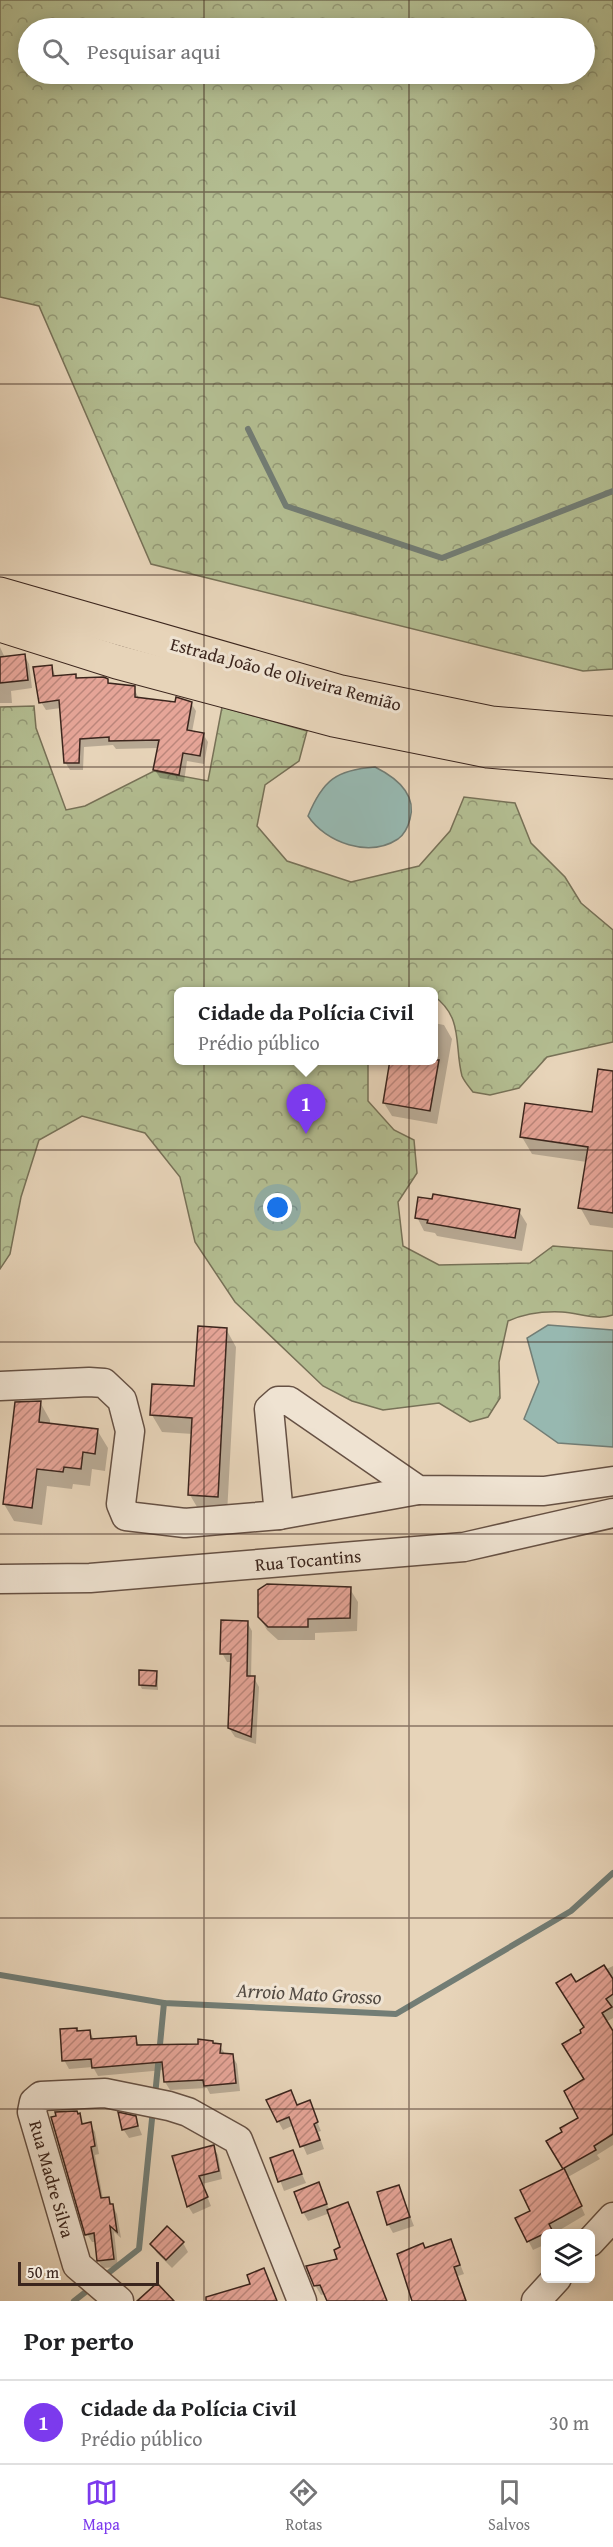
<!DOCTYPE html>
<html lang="pt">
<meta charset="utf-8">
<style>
body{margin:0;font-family:"Gentium Book Plus",serif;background:#f6f6f6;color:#202124}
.controls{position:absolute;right:18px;bottom:18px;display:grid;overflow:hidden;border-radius:9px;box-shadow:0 3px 15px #0003}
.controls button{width:54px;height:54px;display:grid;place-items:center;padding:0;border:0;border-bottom:2px solid #e0e0e0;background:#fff;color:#202124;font:30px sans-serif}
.scale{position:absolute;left:18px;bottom:15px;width:141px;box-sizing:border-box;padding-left:6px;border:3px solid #3b251d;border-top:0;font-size:16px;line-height:21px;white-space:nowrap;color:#3b251d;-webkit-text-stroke:4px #efe3d2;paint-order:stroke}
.you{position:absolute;left:278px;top:1208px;width:21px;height:21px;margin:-15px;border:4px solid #fff;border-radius:50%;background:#1a73e8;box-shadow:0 0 0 9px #1a73e833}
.badge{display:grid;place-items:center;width:39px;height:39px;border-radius:50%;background:#7c3aed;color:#fff;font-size:20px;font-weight:700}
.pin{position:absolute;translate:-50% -50px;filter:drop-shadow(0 2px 3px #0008)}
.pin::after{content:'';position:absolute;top:32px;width:21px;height:18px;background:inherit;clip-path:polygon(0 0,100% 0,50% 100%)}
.popup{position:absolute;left:174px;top:987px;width:264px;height:78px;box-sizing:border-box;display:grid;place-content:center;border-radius:9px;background:#fff;filter:drop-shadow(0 2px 4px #0005);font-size:20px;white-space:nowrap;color:#757577}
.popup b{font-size:22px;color:#202124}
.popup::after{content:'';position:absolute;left:50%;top:100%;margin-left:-12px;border:12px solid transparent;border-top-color:#fff}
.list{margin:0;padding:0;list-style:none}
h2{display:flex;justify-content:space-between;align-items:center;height:78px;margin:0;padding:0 24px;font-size:26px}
h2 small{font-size:20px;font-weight:400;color:#757577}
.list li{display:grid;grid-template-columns:39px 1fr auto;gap:18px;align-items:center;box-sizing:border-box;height:84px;padding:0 24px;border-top:2px solid #e0e0e0}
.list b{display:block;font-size:22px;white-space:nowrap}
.list p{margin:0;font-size:20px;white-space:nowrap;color:#757577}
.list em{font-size:20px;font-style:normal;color:#757577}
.icon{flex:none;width:33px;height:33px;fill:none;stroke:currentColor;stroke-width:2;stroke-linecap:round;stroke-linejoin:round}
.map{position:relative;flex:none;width:613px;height:2301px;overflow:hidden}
.search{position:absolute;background:#fff;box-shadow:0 3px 15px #0003;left:18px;right:18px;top:18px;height:66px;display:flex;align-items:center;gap:15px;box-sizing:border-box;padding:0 21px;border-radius:33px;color:#757577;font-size:22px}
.sheet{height:162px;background:#fff}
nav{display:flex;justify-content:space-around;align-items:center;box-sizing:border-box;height:84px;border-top:2px solid #e0e0e0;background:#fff;font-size:16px;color:#757577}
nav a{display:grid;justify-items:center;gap:3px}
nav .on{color:#7c3aed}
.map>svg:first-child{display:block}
.forest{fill:url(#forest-crowns);stroke:#777157;stroke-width:1.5;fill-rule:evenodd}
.water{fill:#97b8b0;stroke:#727d75;stroke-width:1.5}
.shadow{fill:#0003}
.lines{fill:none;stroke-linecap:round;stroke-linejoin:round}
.stream{stroke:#727d75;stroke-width:6}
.building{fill:url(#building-hatch);stroke:#3b251d;stroke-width:1.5}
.minor-casing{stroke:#665144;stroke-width:31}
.major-casing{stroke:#3b251d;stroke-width:35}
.minor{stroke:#efe3d2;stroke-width:28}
.major{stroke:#e7d4b9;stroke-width:33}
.grid{fill:none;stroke:#3b251d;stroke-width:1.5;stroke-opacity:0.55}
.labels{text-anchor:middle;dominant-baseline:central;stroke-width:6;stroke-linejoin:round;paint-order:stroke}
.street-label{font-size:18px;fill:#3b251d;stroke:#efe3d2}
.water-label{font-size:20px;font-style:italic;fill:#524a42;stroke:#efe3d2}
</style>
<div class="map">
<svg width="613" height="2301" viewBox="0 0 613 2301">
<defs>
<pattern id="forest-crowns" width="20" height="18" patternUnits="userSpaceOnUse" patternTransform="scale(1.5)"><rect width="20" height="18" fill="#b3bd91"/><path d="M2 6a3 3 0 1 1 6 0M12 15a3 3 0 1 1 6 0" fill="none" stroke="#939976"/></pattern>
<pattern id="building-hatch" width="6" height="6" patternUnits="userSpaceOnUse" patternTransform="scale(1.5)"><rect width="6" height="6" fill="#e6a598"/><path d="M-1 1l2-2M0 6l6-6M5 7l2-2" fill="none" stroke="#bc867b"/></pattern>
</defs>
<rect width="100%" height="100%" fill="#e7d4b9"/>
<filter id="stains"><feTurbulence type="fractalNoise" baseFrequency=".00333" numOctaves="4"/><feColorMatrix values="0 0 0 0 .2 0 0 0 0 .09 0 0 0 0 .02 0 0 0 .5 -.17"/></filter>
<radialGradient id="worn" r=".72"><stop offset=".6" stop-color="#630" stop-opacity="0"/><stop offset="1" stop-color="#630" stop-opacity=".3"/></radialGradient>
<g class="forest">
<path d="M0,0H613V669L583,671L151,564L39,306L0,297ZM28,28H584V74H28Z"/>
<path d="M34,706L36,728L66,810L85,806L154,771L208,781L222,707L307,731L299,761L265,785L257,826L287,861L351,882L419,866L450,831L464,797L515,803L531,843L565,877L581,903L613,930V1042L547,1057L519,1088L490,1095L473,1092C469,1087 464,1081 462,1076C454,1046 464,1018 434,996V992H178V1060L368,1061V1101L394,1130L414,1140L417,1173L398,1202L403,1246L439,1265L530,1263L553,1246L613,1251V1315C597,1321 579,1313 562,1312C542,1311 526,1313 508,1321L499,1362L500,1398L488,1417L470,1422L439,1403L383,1410L352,1401L323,1386L235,1302L195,1242L180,1177L145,1133L82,1116L39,1140L21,1197L10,1254L0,1269V707Z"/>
</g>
<g class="water">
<path d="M375,767C395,777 417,794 410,819C408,827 405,834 398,839C369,858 326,843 308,816C323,780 336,770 375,767Z"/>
<path d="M548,1325L613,1330V1447L558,1443L524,1419L539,1382L527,1338Z"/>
</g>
<g class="shadow">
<path d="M0,647L5,658L24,655L29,664L32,688L11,691L12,703H0Z"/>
<path d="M51,666L56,677L75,675L78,680H107L110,684L134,688L139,699L176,704L191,703L196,711L192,732L203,734L208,742L204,764L187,761L184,782L160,778L155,770L159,748L116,749L113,745L84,747L83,770H70L65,762L61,708L46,710L41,702Z"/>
<path d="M434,1023L444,1025L452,1039L437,1124L392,1116L384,1103L434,1060Z"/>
<path d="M613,1072V1228L590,1225L580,1207L587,1162L532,1154L522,1137L593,1113Z"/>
<path d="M519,1211L527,1224L522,1251L437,1236L435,1233L424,1231L417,1217Z"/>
<path d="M226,1329L236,1347L227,1514L200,1512L190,1495L193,1434L162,1432L152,1415L196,1388Z"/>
<path d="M40,1402L50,1420V1425L97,1430L108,1448L105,1471L92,1469L90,1486L73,1484L72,1489L47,1486L42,1525L14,1521L4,1504Z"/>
<path d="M350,1589L358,1602L357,1631L315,1633V1640H278L267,1630L259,1616Z"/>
<path d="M247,1622L252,1631L251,1678H254L259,1687L256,1744L235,1737L229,1728L232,1662H227L222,1653Z"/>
<path d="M141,1671L156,1672L158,1676V1690L142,1689L140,1685Z"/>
<path d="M613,1966V2018L606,2022L613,2034V2145L597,2155L600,2159L568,2177L585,2215L553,2234H546V2244L533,2250L517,2219L532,2211L522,2191L565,2169L548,2142L564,2133L580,2118L586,2080L587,2034L575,1984Z"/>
<path d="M89,2031L95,2041L135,2038L140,2047L220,2046L225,2054L232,2056L237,2064L240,2091L210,2094L207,2088L170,2090L165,2082L164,2070L98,2076L93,2067L69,2069L64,2060Z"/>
<path d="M290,2092L298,2106L309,2102L321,2131L318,2132L324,2149L307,2155L294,2125L283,2130L278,2121Z"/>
<path d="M78,2115L84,2125L90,2124L95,2132L99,2154L95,2155L103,2199L108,2198L117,2214L121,2238L114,2232L118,2267L103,2268L98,2260L96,2242H92L87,2234Z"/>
<path d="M135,2117L142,2135L129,2138L123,2129Z"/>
<path d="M213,2147L218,2155L222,2179L202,2184L211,2206L193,2214L188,2206L174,2157Z"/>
<path d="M292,2152L306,2183L284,2191L272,2159Z"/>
<path d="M318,2184L330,2211L347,2204L387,2301H328L325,2294L321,2295L315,2285L339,2260L342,2248L330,2213L308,2221L303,2212Z"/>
<path d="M398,2186L414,2226L393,2233L388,2224Z"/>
<path d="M451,2241L464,2274L458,2276L467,2301H414L425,2250Z"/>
<path d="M183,2243L188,2252L172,2268L157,2253L152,2245Z"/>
</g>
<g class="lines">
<g class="stream">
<path d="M248,429L286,506L442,558L613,491"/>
<path d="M0,1975L164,2003L396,2014L571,1911L613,1873"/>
<path d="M155,2096L164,2003"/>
<path d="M102,2278L139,2249L153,2109"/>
<path d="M74,2301L92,2287"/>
</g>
</g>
<g class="building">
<path d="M25,654L28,680L0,683V657Z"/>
<path d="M52,665L53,676L76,674V678L104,677L108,679V683L135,686V697L175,702L176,697L192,702L187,730L204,733L200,756L183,753L179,775L153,770L159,740L109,741V737L80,739L79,763H64L59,700L39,703L33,667Z"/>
<path d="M390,1060H439L430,1111L383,1103Z"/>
<path d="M598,1069L613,1071V1213L578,1208L588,1147L520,1137L525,1103L592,1112Z"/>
<path d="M433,1194L520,1209L515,1238L427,1223L428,1220L415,1218L418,1197L432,1199Z"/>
<path d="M198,1326L227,1328L218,1497L188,1495L192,1418L150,1415L152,1384L194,1386Z"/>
<path d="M41,1401L39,1422L98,1429L95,1454L83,1452L81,1469L64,1467L63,1472L37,1469L32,1508L3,1504L15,1402Z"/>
<path d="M267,1584L351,1587L350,1618L308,1619V1627H268L258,1617V1590Z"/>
<path d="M221,1620L248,1621L247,1676H255L251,1737L228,1728L231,1654H220Z"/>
<path d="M139,1670L157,1671L156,1686L139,1685Z"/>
<path d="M604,1965L613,1979V1994L606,1999L612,2007L602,2013L613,2031V2134L594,2146L596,2150L564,2168L582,2206L549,2224L552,2230L527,2242L515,2218L530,2211L520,2190L563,2169L546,2141L562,2132L560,2128L578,2118L564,2091L584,2079L562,2044L581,2033L580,2030L584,2027L556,1983L571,1974L576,1982Z"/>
<path d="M77,2028V2031L90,2030L91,2039L136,2036L137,2045L198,2044V2039L213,2041V2043L221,2044L220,2053L233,2054L236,2083L204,2086L203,2080L164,2082L162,2062L92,2068L91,2059L62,2061L60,2029Z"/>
<path d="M291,2090L297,2105L310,2100L318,2122L314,2124L320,2140L300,2147L289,2117L277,2122L266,2100Z"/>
<path d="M77,2111L78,2114L80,2113L82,2124L91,2122L95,2146L91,2147L101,2198L109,2197L110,2204H113L117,2232L110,2226L114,2259L97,2261L94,2233L85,2235L51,2117L56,2116L55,2112Z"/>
<path d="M118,2112L136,2116L138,2126L122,2130Z"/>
<path d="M214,2145L219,2171L199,2176L208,2197L187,2207L172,2156Z"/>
<path d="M293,2150L302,2174L278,2182L270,2158Z"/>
<path d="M319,2182L327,2204L302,2213L294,2192Z"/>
<path d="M399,2185L410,2217L387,2225L377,2192Z"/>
<path d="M348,2202L387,2301H327L320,2285L314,2286L306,2266L337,2259L334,2250L340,2247L327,2210Z"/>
<path d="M167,2226L184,2242L166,2260L150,2244Z"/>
<path d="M451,2239L460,2265L454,2267L466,2301H412L397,2254L423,2243L425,2248Z"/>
<path d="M264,2268L277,2301H206V2297L250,2284L247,2275Z"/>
<path d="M157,2283L174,2301H137Z"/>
</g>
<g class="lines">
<g class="minor-casing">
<g id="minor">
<path d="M0,1386L89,1382L104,1383L122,1400L130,1431L121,1504L126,1516L185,1523L279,1515L269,1409L278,1401H289L418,1490L544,1491L613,1481"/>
<path d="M279,1515L418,1490"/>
<path d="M0,1579L90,1578L464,1547L613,1513"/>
<path d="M590,2242L613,2217"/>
<path d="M119,2301L77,2265L32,2112L34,2102L41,2096L105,2093L169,2106L188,2112L238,2140L302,2301"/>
<path d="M536,2301L557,2278"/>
</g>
</g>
<g class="major-casing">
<g id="major">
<path d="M0,594L341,692L491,723L613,733"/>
<path d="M0,625L117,662L334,720L488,751L613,762"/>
</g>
</g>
<use href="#minor" class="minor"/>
<use href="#major" class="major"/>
</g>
<path class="grid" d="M204,0V28M409,0V28M204,74V2301M409,74V2301M0,192H613M0,384H613M0,575H613M0,767H613M0,959H613M0,1150H613M0,1342H613M0,1534H613M0,1726H613M0,1918H613M0,2109H613"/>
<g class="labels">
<g class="street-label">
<text transform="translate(286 674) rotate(15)">Estrada João de Oliveira Remião</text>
<text transform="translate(308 1560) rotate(-5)">Rua Tocantins</text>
<text transform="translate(52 2179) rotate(74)">Rua Madre Silva</text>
</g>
<g class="water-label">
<text transform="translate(309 1993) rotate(3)">Arroio Mato Grosso</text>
</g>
</g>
<rect width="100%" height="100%" filter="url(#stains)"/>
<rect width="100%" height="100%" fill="url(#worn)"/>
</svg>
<div class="controls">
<button><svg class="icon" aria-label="layers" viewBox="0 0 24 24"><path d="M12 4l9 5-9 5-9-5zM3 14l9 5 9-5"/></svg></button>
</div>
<div class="scale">50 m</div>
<div class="you"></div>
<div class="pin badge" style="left:306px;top:1134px">1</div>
<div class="popup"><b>Cidade da Polícia Civil</b>Prédio público</div>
<div class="search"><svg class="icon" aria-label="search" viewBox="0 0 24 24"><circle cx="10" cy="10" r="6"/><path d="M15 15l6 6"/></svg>Pesquisar aqui</div>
</div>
<section class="sheet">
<h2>Por perto<small></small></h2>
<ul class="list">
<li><span class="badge">1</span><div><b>Cidade da Polícia Civil</b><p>Prédio público</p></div><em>30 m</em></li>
</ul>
</section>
<nav>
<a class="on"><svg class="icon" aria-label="map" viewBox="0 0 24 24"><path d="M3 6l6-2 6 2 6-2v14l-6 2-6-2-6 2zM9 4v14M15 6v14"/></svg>Mapa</a>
<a><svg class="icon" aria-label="directions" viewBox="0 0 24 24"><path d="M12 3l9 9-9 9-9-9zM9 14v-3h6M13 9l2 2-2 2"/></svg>Rotas</a>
<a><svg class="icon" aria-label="saved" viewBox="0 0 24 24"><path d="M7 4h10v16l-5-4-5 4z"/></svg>Salvos</a>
</nav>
